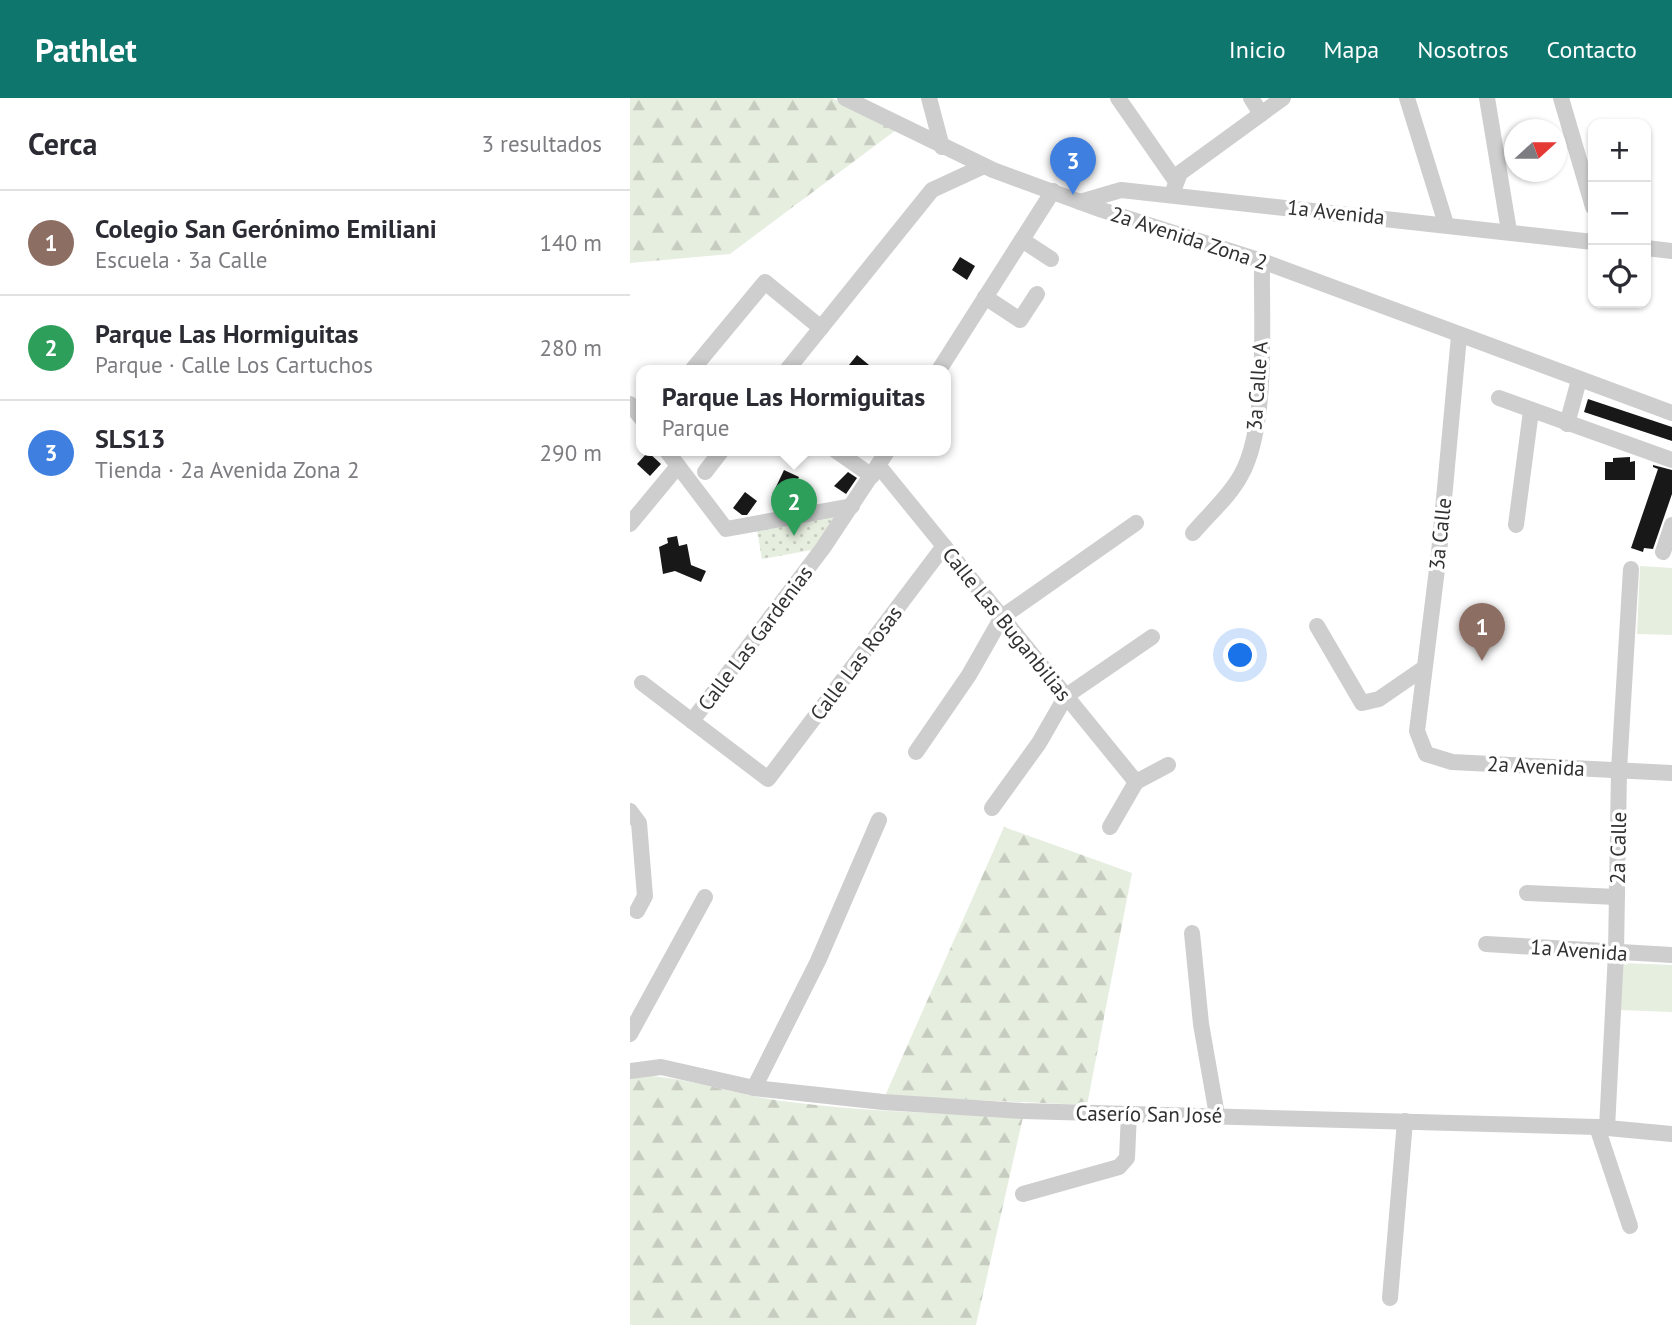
<!DOCTYPE html>
<html lang="es">
<meta charset="utf-8">
<style>
body{margin:0;font-family:"PT Sans",sans-serif;background:#f2f2f3;color:#2b2b33}
.controls{position:absolute;right:21px;top:21px;display:grid;overflow:hidden;border-radius:14px;box-shadow:0 2px 5px #0004}
.controls button{width:63px;height:63px;display:grid;place-items:center;padding:0;border:0;border-bottom:2px solid #e1e1e2;background:#fff;color:#2b2b33;font:35px sans-serif}
.compass{position:absolute;left:874px;top:21px;width:63px;height:63px;border-radius:50%;background:#fff;box-shadow:0 2px 5px #0004;rotate:69deg}
.you{position:absolute;left:611px;top:558px;width:24px;height:24px;margin:-18px;border:5px solid #fff;border-radius:50%;background:#1a73e8;box-shadow:0 0 0 10px #1a73e833}
.badge{display:grid;place-items:center;width:46px;height:46px;border-radius:50%;background:#0f766e;color:#fff;font-size:23px;font-weight:700}
.pin{position:absolute;translate:-50% -58px;filter:drop-shadow(0 2px 4px #0008)}
.pin::after{content:'';position:absolute;top:37px;width:24px;height:21px;background:inherit;clip-path:polygon(0 0,100% 0,50% 100%)}
.popup{position:absolute;left:6px;top:267px;width:315px;height:91px;box-sizing:border-box;display:grid;place-content:center;border-radius:14px;background:#fff;filter:drop-shadow(0 2px 5px #0005);font-size:23px;white-space:nowrap;color:#7c7c81}
.popup b{font-size:26px;color:#2b2b33}
.popup::after{content:'';position:absolute;left:50%;top:100%;margin-left:-14px;border:14px solid transparent;border-top-color:#fff}
.list{margin:0;padding:0;list-style:none}
h2{display:flex;justify-content:space-between;align-items:center;height:91px;margin:0;padding:0 28px;font-size:30px}
h2 small{font-size:23px;font-weight:400;color:#7c7c81}
.list li{display:grid;grid-template-columns:46px 1fr auto;gap:21px;align-items:center;box-sizing:border-box;height:105px;padding:0 28px;border-top:2px solid #e1e1e2}
.list b{display:block;font-size:26px;white-space:nowrap}
.list p{margin:0;font-size:23px;white-space:nowrap;color:#7c7c81}
.list em{font-size:23px;font-style:normal;color:#7c7c81}
.icon{flex:none;width:38px;height:38px;fill:none;stroke:currentColor;stroke-width:2;stroke-linecap:round;stroke-linejoin:round}
.map{position:relative;flex:none;width:1042px;height:1227px;overflow:hidden}
header{display:flex;align-items:center;gap:42px;box-sizing:border-box;height:98px;padding:0 35px;background:#0f766e;color:#fff}
header strong{font-size:33px}
nav{display:flex;gap:38px;margin-inline-start:auto;font-size:24px}
main{display:flex}
aside{flex:1;background:#fff}
.map>svg:first-child{display:block}
.green{fill:#e6eedf}
.forest{fill:url(#forest-firs)}
.park{fill:url(#park-dots)}
.building{fill:#181818}
.lines{fill:none;stroke-linecap:round;stroke-linejoin:round}
.minor{stroke:#cecece;stroke-width:16}
.labels{text-anchor:middle;dominant-baseline:central;stroke-width:7;stroke-linejoin:round;paint-order:stroke}
.street-label{font-size:21px;fill:#313131;stroke:#fff}
</style>
<header>
<strong>Pathlet</strong>
<nav><a>Inicio</a><a>Mapa</a><a>Nosotros</a><a>Contacto</a></nav>
</header>
<main>
<aside>
<h2>Cerca<small>3 resultados</small></h2>
<ul class="list">
<li><span class="badge" style="background:#8d6e63">1</span><div><b>Colegio San Gerónimo Emiliani</b><p>Escuela · 3a Calle</p></div><em>140 m</em></li>
<li><span class="badge" style="background:#2e9e5b">2</span><div><b>Parque Las Hormiguitas</b><p>Parque · Calle Los Cartuchos</p></div><em>280 m</em></li>
<li><span class="badge" style="background:#3f7fe0">3</span><div><b>SLS13</b><p>Tienda · 2a Avenida Zona 2</p></div><em>290 m</em></li>
</ul>
</aside>
<div class="map">
<svg width="1042" height="1227" viewBox="0 0 1042 1227">
<defs>
<pattern id="forest-firs" width="22" height="20" patternUnits="userSpaceOnUse" patternTransform="scale(1.75)"><rect width="22" height="20" fill="#e6eedf"/><path d="M5 1l3.5 6h-7zM16 11l3.5 6h-7z" fill="#c6cdc0"/></pattern>
<pattern id="park-dots" width="8" height="8" patternUnits="userSpaceOnUse" patternTransform="scale(1.75)"><rect width="8" height="8" fill="#e6eedf"/><path d="M2 2h.1M6 6h.1" fill="none" stroke="#c6cdc0" stroke-width="1.8" stroke-linecap="round"/></pattern>
</defs>
<rect width="100%" height="100%" fill="#fff"/>
<g class="green">
<path d="M1010,468L1042,470V537L1007,536Z"/>
<path d="M992,865L1042,867V914L990,912Z"/>
</g>
<g class="forest">
<path d="M0,0H202L266,32L100,156L0,165Z"/>
<path d="M374,729L502,775L457,1007L255,998Z"/>
<path d="M0,977C53,977 101,996 152,1003C232,1014 312,1015 393,1019L346,1227H0Z"/>
</g>
<path class="park" d="M222,408L193,450L132,461L126,426Z"/>
<g class="building">
<path d="M330,159L345,168L337,182L322,172Z"/>
<path d="M227,257L245,272H215Z"/>
<path d="M958,301L1042,329V343L954,314Z"/>
<path d="M18,354L31,366L20,378L7,366Z"/>
<path d="M1000,359V364L1005,363V382H975V364H983V360Z"/>
<path d="M1023,367L1042,372V396L1023,451L1014,450L1013,454L1001,450L1028,371L1023,369Z"/>
<path d="M154,372L169,379L164,390L168,392L164,400L145,391Z"/>
<path d="M218,374L227,380L216,396L204,388Z"/>
<path d="M115,394L127,403L117,417H112L103,410Z"/>
<path d="M47,438L49,448L57,446L61,467L76,473L71,484L45,473L33,476L29,449L38,445L37,440Z"/>
</g>
<g class="lines">
<g class="minor">
<path d="M215,0L363,72L472,112L632,163L1042,315"/>
<path d="M299,0L312,49"/>
<path d="M488,0L545,82"/>
<path d="M621,0L631,16"/>
<path d="M777,0L816,126"/>
<path d="M857,0L879,133"/>
<path d="M931,0L963,109"/>
<path d="M542,96L550,75L653,0"/>
<path d="M450,104L491,92L963,144"/>
<path d="M392,142L421,161"/>
<path d="M1016,150L1042,153"/>
<path d="M355,199L390,222L407,196"/>
<path d="M829,238L809,455L787,633L796,656L822,664L1042,675"/>
<path d="M62,272L135,184L191,230"/>
<path d="M157,272L302,92L354,68"/>
<path d="M309,272L423,93"/>
<path d="M869,300L1042,362"/>
<path d="M0,306L12,321"/>
<path d="M937,326L949,282"/>
<path d="M36,352L96,431L222,408"/>
<path d="M205,352L242,378"/>
<path d="M248,367L506,684"/>
<path d="M75,374L92,352"/>
<path d="M0,426L48,368"/>
<path d="M886,427L901,313"/>
<path d="M563,435C578,417 600,398 611,377C639,328 631,220 632,163"/>
<path d="M1033,454L1042,427"/>
<path d="M687,528L732,605L749,601L794,570"/>
<path d="M12,585L138,681L314,448"/>
<path d="M62,623L193,450L258,352"/>
<path d="M286,654L339,577L372,519L506,425"/>
<path d="M506,684L538,667"/>
<path d="M362,710L409,645L436,598L522,539"/>
<path d="M0,713L9,725L15,798L7,813"/>
<path d="M480,729L506,684"/>
<path d="M897,795L987,799"/>
<path d="M562,835L571,926L587,1017"/>
<path d="M856,846L1042,857"/>
<path d="M0,936L75,799"/>
<path d="M0,973L31,969L124,990L253,1004L393,1013L967,1029L1042,1036"/>
<path d="M124,990L188,863L249,722"/>
<path d="M967,1029L1000,1128"/>
<path d="M977,1030L986,855L989,672L1001,471"/>
<path d="M393,1096L489,1069L497,1060L499,1015"/>
<path d="M760,1200L775,1023"/>
</g>
</g>
<g class="labels">
<g class="street-label">
<text transform="translate(706 114) rotate(6)">1a Avenida</text>
<text transform="translate(559 140) rotate(18)">2a Avenida Zona 2</text>
<text transform="translate(627 288) rotate(-86)">3a Calle A</text>
<text transform="translate(810 436) rotate(-84)">3a Calle</text>
<text transform="translate(377 526) rotate(51)">Calle Las Buganbilias</text>
<text transform="translate(125 540) rotate(-53)">Calle Las Gardenias</text>
<text transform="translate(226 565) rotate(-53)">Calle Las Rosas</text>
<text transform="translate(906 668) rotate(3)">2a Avenida</text>
<text transform="translate(988 750) rotate(-89)">2a Calle</text>
<text transform="translate(949 852) rotate(4)">1a Avenida</text>
<text transform="translate(519 1016) rotate(1)">Caserío San José</text>
</g>
</g>
</svg>
<div class="controls">
<button>+</button>
<button>−</button>
<button><svg class="icon" aria-label="locate" viewBox="0 0 24 24"><circle cx="12" cy="12" r="6"/><path d="M12 2v4M12 18v4M2 12h4M18 12h4"/></svg></button>
</div>
<svg class="compass" viewBox="-18 -18 36 36"><path d="M0-13l5 13h-10z" fill="#e53935"/><path d="M0 13l5-13h-10z" fill="#7c7c81"/></svg>
<div class="you"></div>
<div class="pin badge" style="left:852px;top:563px;background:#8d6e63">1</div>
<div class="pin badge" style="left:164px;top:438px;background:#2e9e5b">2</div>
<div class="popup"><b>Parque Las Hormiguitas</b>Parque</div>
<div class="pin badge" style="left:443px;top:97px;background:#3f7fe0">3</div>
</div>
</main>
